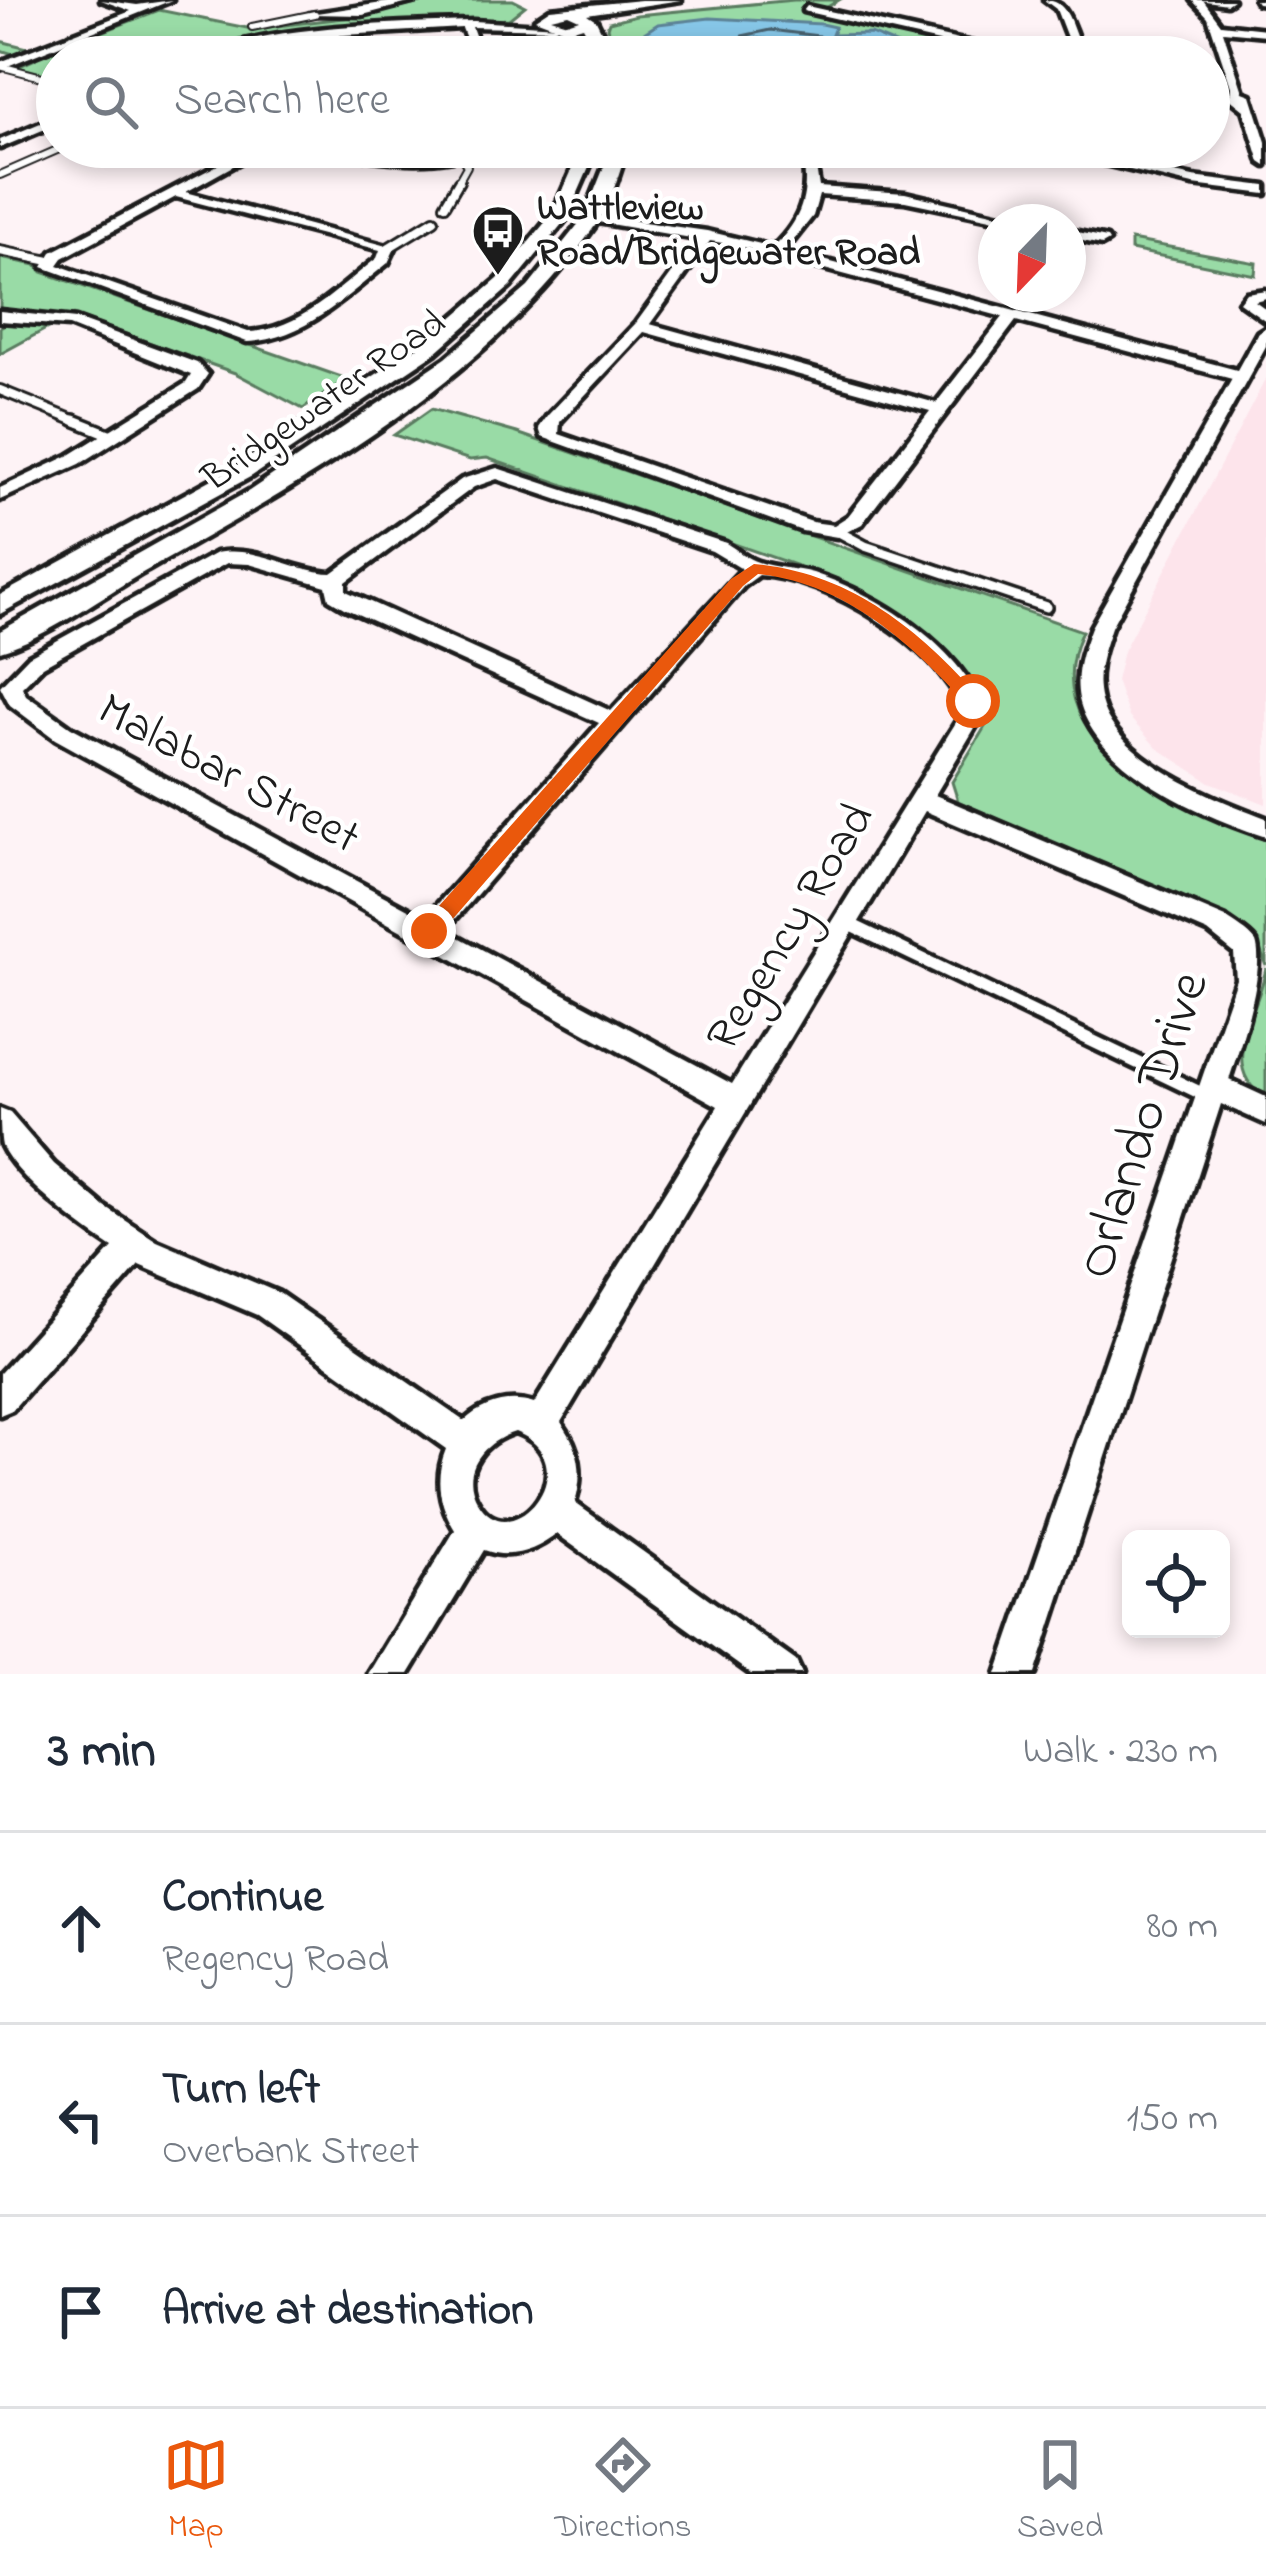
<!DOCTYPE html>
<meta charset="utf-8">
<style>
body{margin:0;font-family:"Indie Flower",sans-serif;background:#f6f6f7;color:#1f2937}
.controls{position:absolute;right:36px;bottom:36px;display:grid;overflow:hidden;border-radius:18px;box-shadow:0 6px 18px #0003}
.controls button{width:108px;height:108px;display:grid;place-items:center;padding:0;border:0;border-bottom:3px solid #e0e1e3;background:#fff;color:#1f2937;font:60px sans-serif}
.compass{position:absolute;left:978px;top:204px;width:108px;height:108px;border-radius:50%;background:#fff;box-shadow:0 6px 18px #0003;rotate:203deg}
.stop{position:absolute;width:36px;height:36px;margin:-27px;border:9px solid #ea580c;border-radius:50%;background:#fff}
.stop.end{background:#ea580c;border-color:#fff;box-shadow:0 3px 12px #0008}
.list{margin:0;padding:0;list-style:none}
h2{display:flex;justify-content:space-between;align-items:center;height:156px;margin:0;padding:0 48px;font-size:51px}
h2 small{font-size:39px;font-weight:400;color:#747a83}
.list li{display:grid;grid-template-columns:78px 1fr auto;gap:36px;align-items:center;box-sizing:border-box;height:192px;padding:0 48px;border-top:3px solid #e0e1e3}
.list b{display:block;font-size:45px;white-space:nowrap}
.list p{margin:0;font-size:39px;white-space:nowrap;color:#747a83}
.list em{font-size:39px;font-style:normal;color:#747a83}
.icon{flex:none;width:66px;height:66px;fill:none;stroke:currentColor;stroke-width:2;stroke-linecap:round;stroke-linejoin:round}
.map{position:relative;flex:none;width:1266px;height:1674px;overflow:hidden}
.search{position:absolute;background:#fff;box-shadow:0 6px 18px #0003;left:36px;right:36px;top:36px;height:132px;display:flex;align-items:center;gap:30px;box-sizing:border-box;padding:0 42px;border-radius:66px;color:#747a83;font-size:45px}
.sheet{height:732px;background:#fff}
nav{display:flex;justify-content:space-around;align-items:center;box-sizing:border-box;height:168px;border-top:3px solid #e0e1e3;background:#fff;font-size:33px;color:#747a83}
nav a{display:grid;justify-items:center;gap:6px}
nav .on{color:#ea580c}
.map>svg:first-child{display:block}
.built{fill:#fde4eb}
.green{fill:#99dba6;stroke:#5a7c61;stroke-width:3}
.water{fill:#86c6e7;stroke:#5c8296;stroke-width:3}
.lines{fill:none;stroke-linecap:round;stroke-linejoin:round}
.shore{stroke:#46606d;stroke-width:3}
.service-far3-casing{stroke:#1c1c1c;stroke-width:10}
.service-far2-casing{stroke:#1c1c1c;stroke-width:14}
.service-far1-casing{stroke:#1c1c1c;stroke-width:16}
.service-casing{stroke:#1c1c1c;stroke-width:21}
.minor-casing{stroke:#1c1c1c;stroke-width:9}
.tertiary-casing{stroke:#1c1c1c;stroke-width:9}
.service-far3{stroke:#fff;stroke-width:6}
.service-far2{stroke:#fff;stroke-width:8}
.service-far1{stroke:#fff;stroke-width:9}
.service{stroke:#fff;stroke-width:12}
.minor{fill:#fff;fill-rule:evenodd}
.tertiary{fill:#fff;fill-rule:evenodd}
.route{fill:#ea580c}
.labels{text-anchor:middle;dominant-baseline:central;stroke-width:9;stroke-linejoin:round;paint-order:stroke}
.far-poi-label{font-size:39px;font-weight:bold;fill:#1c1c1c;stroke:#fff;text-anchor:start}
.far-street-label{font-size:39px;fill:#1c1c1c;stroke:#fff}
.street-label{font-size:48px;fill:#1c1c1c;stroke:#fff}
.near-street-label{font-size:57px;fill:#1c1c1c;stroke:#fff}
</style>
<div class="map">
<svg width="1266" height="1674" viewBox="0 0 1266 1674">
<rect width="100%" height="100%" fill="#fef3f6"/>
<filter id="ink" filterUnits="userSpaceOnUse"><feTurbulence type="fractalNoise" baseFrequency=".00833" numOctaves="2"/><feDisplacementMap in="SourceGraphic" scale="24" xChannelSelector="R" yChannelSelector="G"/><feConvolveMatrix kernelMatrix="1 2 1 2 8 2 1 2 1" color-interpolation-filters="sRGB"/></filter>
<g filter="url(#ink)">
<path class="built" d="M1266,378V804L1210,782L1157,748L1129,717L1116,681L1123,651Z"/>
<g class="green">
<path d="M433,0H513L525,6L509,19L280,35L182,57H57V77L18,67L33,60L0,50V41L47,53L159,10L252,29L369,15Z"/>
<path d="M794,0H839L816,14L963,49L950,57H625L607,28L609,22L637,15Z"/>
<path d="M1131,240L1256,263L1255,275L1131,250Z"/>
<path d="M0,258L36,265L42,272L347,379L303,409L235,373L72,315L0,354V327L24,313L0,309Z"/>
<path d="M431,409L517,433L1082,631C1029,745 1186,809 1266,840V966L1257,940L1236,924L958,801L952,782L989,720L990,706L958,666L903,617L838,580L487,458L470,460L394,435Z"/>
<path d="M1266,968V1098C1215,1067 1259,1012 1266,968Z"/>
</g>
<path class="water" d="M710,18L821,24L835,27L832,35L871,34L905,48L897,55L882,56L743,36L875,57H730L731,50L713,48L714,57H655L641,35L658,24Z"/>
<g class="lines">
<path class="shore" d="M743,57L742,36L770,30L819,36L831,45L867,46L891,57"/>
<g class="service-far3-casing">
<g id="service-far3">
<path d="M252,27L315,14"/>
<path d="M0,66L57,81"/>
<path d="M0,175L64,147"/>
<path d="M457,184L467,166L462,157"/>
</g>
</g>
<g class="service-far2-casing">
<g id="service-far2">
<path d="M445,205L459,181"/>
<path d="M388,248L434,220"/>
<path d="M0,251L50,261"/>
<path d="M0,390L81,423"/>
</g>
</g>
<g class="service-far1-casing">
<g id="service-far1">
<path d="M74,420L114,436"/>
<path d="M837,531L865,546L1046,607"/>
</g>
</g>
<g class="service-casing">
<path id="service" d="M847,923L1209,1097"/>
</g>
<g class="minor-casing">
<g id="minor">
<path d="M101,0L137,5L172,0L0,69V62L131,11Z"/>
<path d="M402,0H420L363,15L310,14Z"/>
<path d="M1044,0C1067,0 1070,21 1078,40L1068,57H1058L1068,40L1056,9Z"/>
<path d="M1192,0H1203L1221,24L1266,29V35L1223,31L1243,92L1251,95L1266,142V166L1260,162L1244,110L1229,98L1232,90L1208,17Z"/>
<path d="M807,6L981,45L1040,54L1045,57L988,50L966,57L962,54L970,49L803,11Z"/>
<path d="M473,21L559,26L554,29L472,27L483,57H473L462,28L327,36L197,57C259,25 400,23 473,21Z"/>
<path d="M57,116V124L0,148V140Z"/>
<path d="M252,147H267L186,192L395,248L388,263C345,297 305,339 247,342L43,267L52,252ZM176,197L380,250L377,258C338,288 300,330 248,332L58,265L63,258Z"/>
<path d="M328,147L431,154L484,147C454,171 360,163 328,147Z"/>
<path d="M801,147H813L819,187L905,193L1031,222H1005L905,201L819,195L813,216L786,250L1237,370L1258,332L1266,327V346L1111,627C1103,651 1094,675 1101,701C1117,761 1214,798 1266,818V837C1204,817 1095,770 1079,699C1074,673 1082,651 1091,627L1232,379L1016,321L862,524L837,537L802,531L542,437L539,428L548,415L636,323L697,239L592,221L587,220V214L707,231L773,247C805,217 810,189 801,147ZM710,241L735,245L1003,317L936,403L650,324ZM644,332L930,411L848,516L834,525L812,522L559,434L560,422Z"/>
<path d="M1034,147H1057L1193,177L1266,186V194L1193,185Z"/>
<path d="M1068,230L1107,238L1109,241L1102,245L1068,238Z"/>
<path d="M1266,290V298L1255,301L1266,309V321L1239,302L1246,293Z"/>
<path d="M0,311L76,319L197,363L208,374L198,389L80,464L0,500V488L68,456L186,383L191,375L69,326L0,321Z"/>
<path d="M497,468L726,543C736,549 747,559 758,562C775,568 795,568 813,573C880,595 958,644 985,711L935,795L1226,918C1235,925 1249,932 1256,942C1266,971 1239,1049 1229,1080L1266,1097V1124L1221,1104L1035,1674H997L1236,979L1234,953L1208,932L925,811L561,1422C580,1448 584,1473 575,1503L796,1661L802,1674H751L557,1534C535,1551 510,1560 484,1550L409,1674H368L455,1530C439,1504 434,1478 446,1449L257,1315L139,1265L12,1410L0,1415V1373L113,1248C81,1227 18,1180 2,1146C0,1136 0,1119 0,1109L10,1113L54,1164L105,1207L157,1241L279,1293L464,1421C483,1403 510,1396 534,1404L718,1106L55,739L10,705L0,686L29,656L216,553C257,545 292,571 332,573L462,479ZM497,479L712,551L742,569L611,711L346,591V582L474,487ZM227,563L249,564L326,586L329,599L344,608L599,723L425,918L71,727L26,695L22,687L43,666ZM759,575C827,578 939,646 963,711L732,1084L446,930L744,586ZM515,1432C591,1461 512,1560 478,1502C458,1469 486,1441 515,1432Z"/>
</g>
</g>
<g class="tertiary-casing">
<g id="tertiary">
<path d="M641,0H681L587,14L596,20L614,57H600L583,26L567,31L535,19L550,9ZM568,14L579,19L567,23L551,18Z"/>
<path d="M1199,0H1233L1227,4Z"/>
<path d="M1255,0H1266V4L1257,3Z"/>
<path d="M582,147H598L567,218L511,286L435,353L252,476L0,614V595L236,466L421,345L498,279L553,213Z"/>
<path d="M612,147H628C619,171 612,202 597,223C489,379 306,481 144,572C102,596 46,638 0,651V631L249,491L446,358L528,287L584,217Z"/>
</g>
</g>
<use href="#service-far3" class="service-far3"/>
<use href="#service-far2" class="service-far2"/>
<use href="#service-far1" class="service-far1"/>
<use href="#service" class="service"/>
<use href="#minor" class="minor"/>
<use href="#tertiary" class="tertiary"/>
</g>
</g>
<path class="route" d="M754,564C850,573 917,628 979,697V705H967C911,643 845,583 758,574L743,586L437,937H422V925L731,579Z"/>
<defs>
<g id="bus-pin" transform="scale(2.7)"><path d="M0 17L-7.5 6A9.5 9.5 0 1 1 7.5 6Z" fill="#1c1c1c" stroke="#fff"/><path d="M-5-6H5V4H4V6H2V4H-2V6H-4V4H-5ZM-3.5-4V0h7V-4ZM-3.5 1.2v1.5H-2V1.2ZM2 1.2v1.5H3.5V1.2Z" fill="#fff"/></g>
</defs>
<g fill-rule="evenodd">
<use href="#bus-pin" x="498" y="231"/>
</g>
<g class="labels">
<g class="far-poi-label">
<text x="537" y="209">Wattleview<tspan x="537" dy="45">Road/Bridgewater Road</tspan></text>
</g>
<g class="far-street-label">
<text transform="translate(325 402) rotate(-35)">Bridgewater Road</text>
</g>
<g class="street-label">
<text transform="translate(228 775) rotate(28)">Malabar Street</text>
<text transform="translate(792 928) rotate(-59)">Regency Road</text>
</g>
<g class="near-street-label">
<text transform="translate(1145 1126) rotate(-72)">Orlando Drive</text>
</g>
</g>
</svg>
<div class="controls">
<button><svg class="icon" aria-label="locate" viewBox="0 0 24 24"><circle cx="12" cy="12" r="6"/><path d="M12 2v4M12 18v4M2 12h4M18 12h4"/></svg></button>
</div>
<svg class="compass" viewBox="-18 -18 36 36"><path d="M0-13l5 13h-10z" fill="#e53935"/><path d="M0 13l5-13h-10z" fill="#747a83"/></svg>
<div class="stop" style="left:973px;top:701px"></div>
<div class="stop end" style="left:429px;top:931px"></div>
<div class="search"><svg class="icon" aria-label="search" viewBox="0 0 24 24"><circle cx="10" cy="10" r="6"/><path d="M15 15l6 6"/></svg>Search here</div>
</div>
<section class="sheet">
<h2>3 min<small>Walk · 230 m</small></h2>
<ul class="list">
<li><svg class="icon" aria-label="ahead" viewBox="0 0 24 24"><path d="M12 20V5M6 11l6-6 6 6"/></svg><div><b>Continue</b><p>Regency Road</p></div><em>80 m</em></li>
<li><svg class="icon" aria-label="left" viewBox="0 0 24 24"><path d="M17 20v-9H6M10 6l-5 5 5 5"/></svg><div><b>Turn left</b><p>Overbank Street</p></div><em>150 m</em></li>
<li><svg class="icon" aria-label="arrive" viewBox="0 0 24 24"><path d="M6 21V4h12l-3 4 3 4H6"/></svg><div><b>Arrive at destination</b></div></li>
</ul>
</section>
<nav>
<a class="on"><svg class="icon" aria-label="map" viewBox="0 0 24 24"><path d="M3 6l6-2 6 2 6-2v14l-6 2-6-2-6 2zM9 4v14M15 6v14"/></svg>Map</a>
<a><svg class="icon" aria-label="directions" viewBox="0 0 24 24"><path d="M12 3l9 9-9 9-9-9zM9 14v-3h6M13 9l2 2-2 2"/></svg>Directions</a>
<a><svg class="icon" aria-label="saved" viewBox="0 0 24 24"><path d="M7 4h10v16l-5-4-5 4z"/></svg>Saved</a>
</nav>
